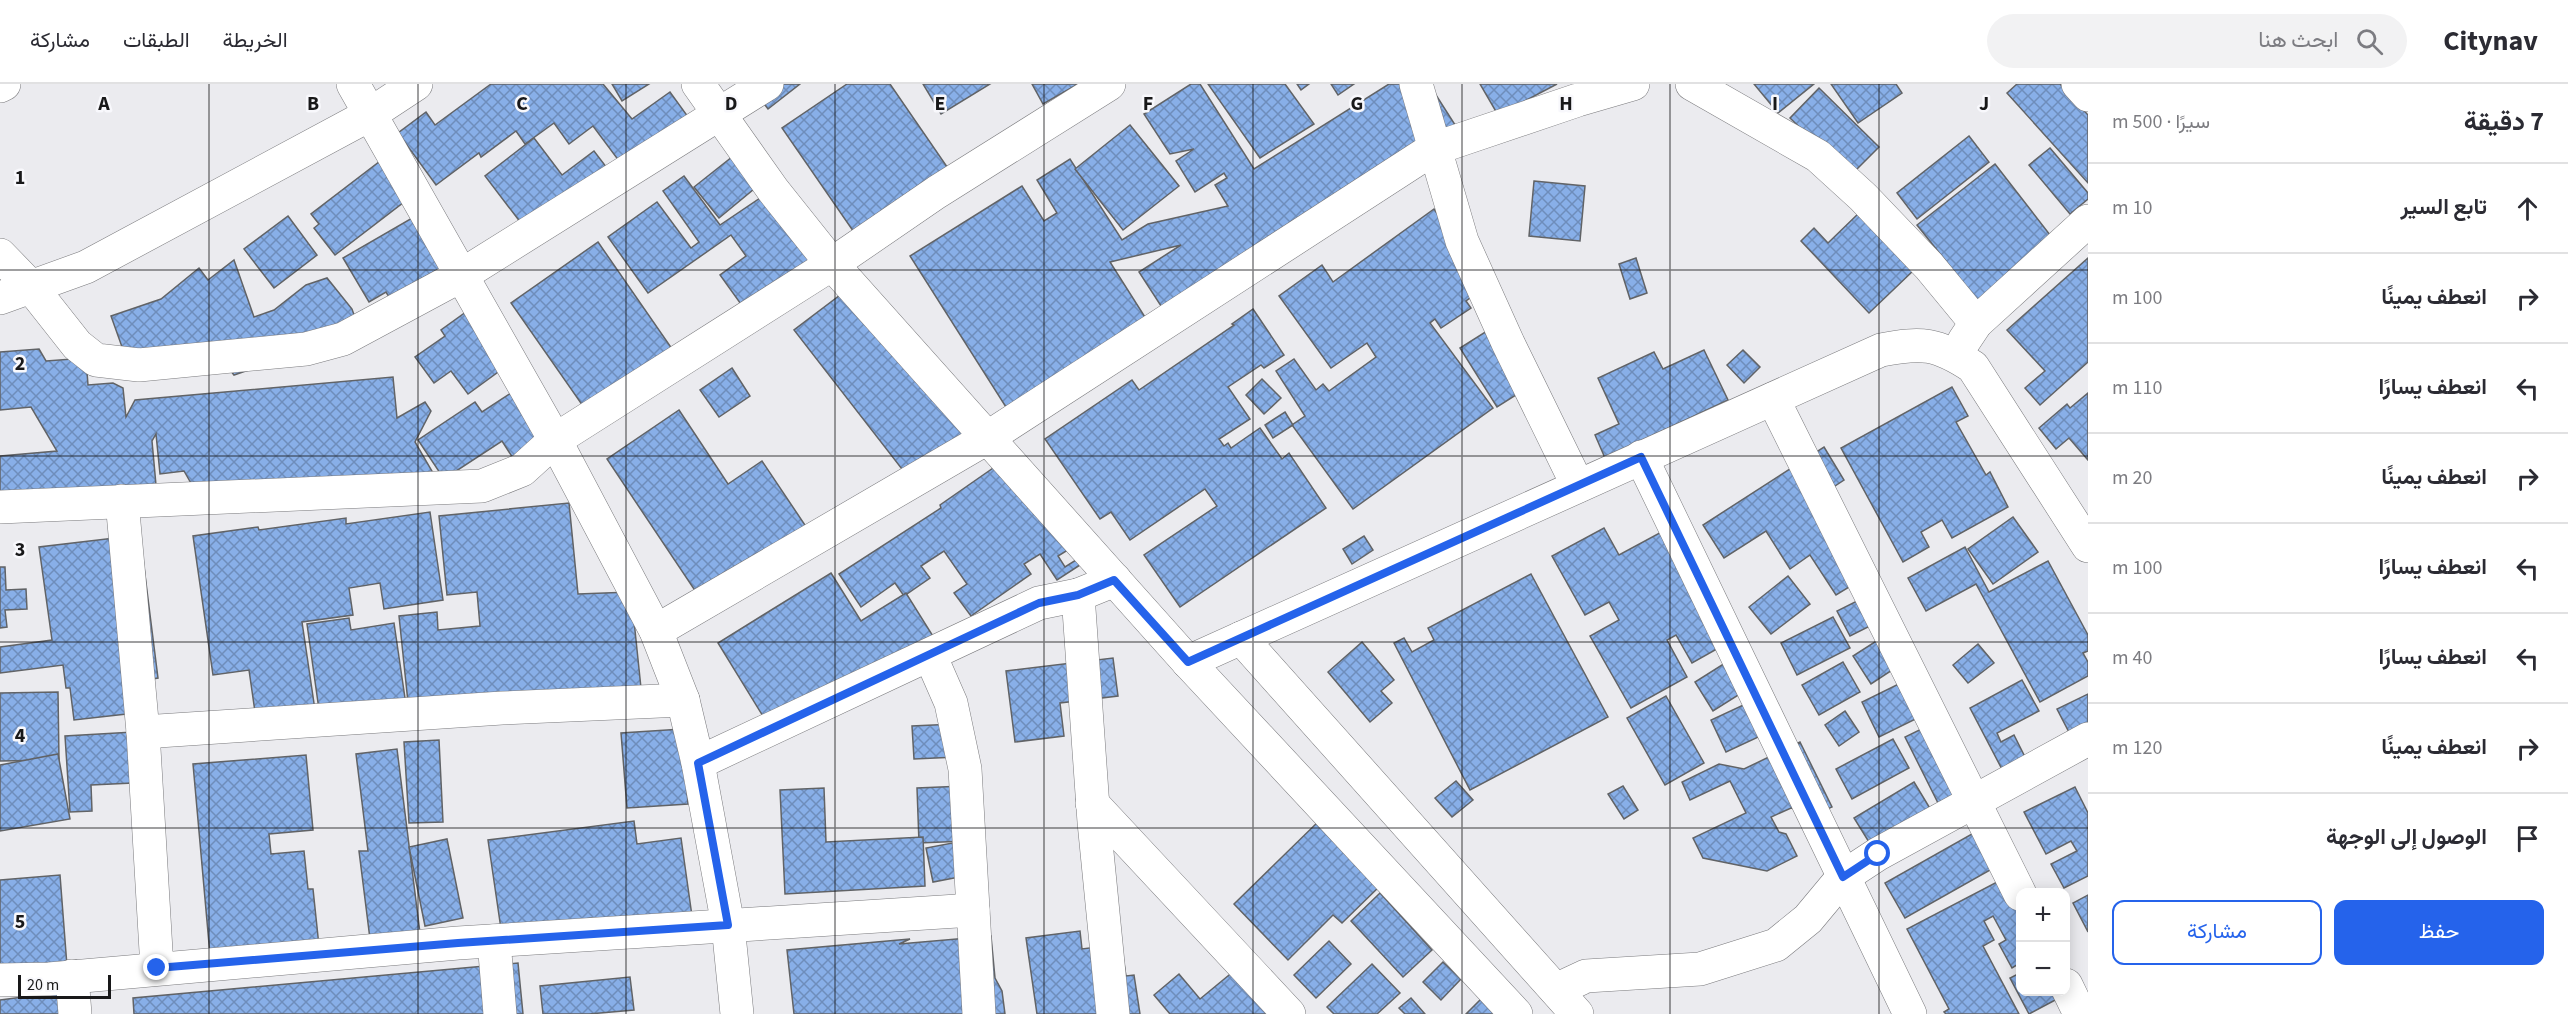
<!DOCTYPE html>
<html lang="ar">
<meta charset="utf-8">
<style>
body{margin:0;font-family:"Source Sans 3",Vazirmatn,sans-serif;background:#f2f2f3;color:#2b2b33;direction:rtl}
.controls{position:absolute;right:18px;bottom:18px;display:grid;overflow:hidden;border-radius:12px;box-shadow:0 3px 15px #0003}
.controls button{width:54px;height:54px;display:grid;place-items:center;padding:0;border:0;border-bottom:2px solid #e1e1e2;background:#fff;color:#2b2b33;font:30px sans-serif}
.scale{position:absolute;left:18px;bottom:15px;width:93px;box-sizing:border-box;padding-left:6px;border:3px solid #181819;border-top:0;font-size:16px;line-height:21px;white-space:nowrap;color:#181819;-webkit-text-stroke:4px #f8f8fc;paint-order:stroke}
.stop{position:absolute;width:18px;height:18px;margin:-14px;border:4px solid #2563eb;border-radius:50%;background:#fff}
.stop.end{background:#2563eb;border-color:#fff;box-shadow:0 2px 6px #0008}
.list{margin:0;padding:0;list-style:none}
h2{display:flex;justify-content:space-between;align-items:center;height:78px;margin:0;padding:0 24px;font-size:26px}
h2 small{font-size:20px;font-weight:400;color:#7c7c81}
.list li{display:grid;grid-template-columns:39px 1fr auto;gap:18px;align-items:center;box-sizing:border-box;height:90px;padding:0 24px;border-top:2px solid #e1e1e2}
.list b{display:block;font-size:22px;white-space:nowrap}
.list em{font-size:20px;font-style:normal;color:#7c7c81}
.actions{display:flex;gap:12px;padding:18px 24px}
.actions a{flex:1;padding:14px 0;border:2px solid #2563eb;border-radius:12px;text-align:center;font-size:21px;color:#2563eb}
.actions .main{background:#2563eb;color:#fff}
.icon{flex:none;width:33px;height:33px;fill:none;stroke:currentColor;stroke-width:2;stroke-linecap:round;stroke-linejoin:round}
.map{position:relative;flex:none;width:2088px;height:930px;overflow:hidden;direction:ltr}
header{display:flex;align-items:center;gap:36px;box-sizing:border-box;height:84px;padding:0 30px;background:#fff;border-bottom:2px solid #e1e1e2}
header strong{font-size:28px}
nav{display:flex;gap:33px;margin-inline-start:auto;font-size:21px}
.search{width:420px;height:54px;background:#f2f2f3;display:flex;align-items:center;gap:15px;box-sizing:border-box;padding:0 21px;border-radius:33px;color:#7c7c81;font-size:22px}
main{display:flex}
aside{flex:1;background:#fff}
.map>svg:first-child{display:block}
.building{fill:url(#building-cross-hatch);stroke:#616366;stroke-width:1.5}
.lines{fill:none;stroke-linecap:round;stroke-linejoin:round}
.minor-casing{stroke:#7a7a7d;stroke-width:34}
.minor{stroke:#fff;stroke-width:33}
.route{stroke:#2563eb;stroke-width:8}
.grid{fill:none;stroke:#181819;stroke-width:1.5;stroke-opacity:0.55}
.grid-label{font-size:20px;text-anchor:middle;font-weight:bold;fill:#181819;stroke:#f8f8fc;stroke-width:5;stroke-linejoin:round;paint-order:stroke}
</style>
<header>
<strong>Citynav</strong>
<div class="search"><svg class="icon" aria-label="search" viewBox="0 0 24 24"><circle cx="10" cy="10" r="6"/><path d="M15 15l6 6"/></svg>ابحث هنا</div>
<nav><a>الخريطة</a><a>الطبقات</a><a>مشاركة</a></nav>
</header>
<main>
<aside>
<h2>7 دقيقة<small>سيرًا · 500 m</small></h2>
<ul class="list">
<li><svg class="icon" aria-label="ahead" viewBox="0 0 24 24"><path d="M12 20V5M6 11l6-6 6 6"/></svg><div><b>تابع السير</b></div><em>10 m</em></li>
<li><svg class="icon" aria-label="right" viewBox="0 0 24 24"><path d="M7 20v-9h11M14 6l5 5-5 5"/></svg><div><b>انعطف يمينًا</b></div><em>100 m</em></li>
<li><svg class="icon" aria-label="left" viewBox="0 0 24 24"><path d="M17 20v-9H6M10 6l-5 5 5 5"/></svg><div><b>انعطف يسارًا</b></div><em>110 m</em></li>
<li><svg class="icon" aria-label="right" viewBox="0 0 24 24"><path d="M7 20v-9h11M14 6l5 5-5 5"/></svg><div><b>انعطف يمينًا</b></div><em>20 m</em></li>
<li><svg class="icon" aria-label="left" viewBox="0 0 24 24"><path d="M17 20v-9H6M10 6l-5 5 5 5"/></svg><div><b>انعطف يسارًا</b></div><em>100 m</em></li>
<li><svg class="icon" aria-label="left" viewBox="0 0 24 24"><path d="M17 20v-9H6M10 6l-5 5 5 5"/></svg><div><b>انعطف يسارًا</b></div><em>40 m</em></li>
<li><svg class="icon" aria-label="right" viewBox="0 0 24 24"><path d="M7 20v-9h11M14 6l5 5-5 5"/></svg><div><b>انعطف يمينًا</b></div><em>120 m</em></li>
<li><svg class="icon" aria-label="arrive" viewBox="0 0 24 24"><path d="M6 21V4h12l-3 4 3 4H6"/></svg><div><b>الوصول إلى الوجهة</b></div></li>
</ul>
<div class="actions"><a class="main">حفظ</a><a>مشاركة</a></div>
</aside>
<div class="map">
<svg width="2088" height="930" viewBox="0 0 2088 930">
<defs>
<pattern id="building-cross-hatch" width="8" height="8" patternUnits="userSpaceOnUse" patternTransform="scale(1.5)"><rect width="8" height="8" fill="#88afe8"/><path d="M0 0l8 8M0 8l8-8" fill="none" stroke="#6e8dbb"/></pattern>
</defs>
<rect width="100%" height="100%" fill="#ebebef"/>
<g class="building">
<path d="M491,0H603L632,35L670,8L699,48L634,97L593,42L569,60L554,39L525,60L516,47L481,73L479,69L436,101L398,49L426,28L435,41Z"/>
<path d="M612,0H649L622,17Z"/>
<path d="M749,0H800L768,25Z"/>
<path d="M847,0H890L963,106L869,170L782,44Z"/>
<path d="M923,0H990L941,30Z"/>
<path d="M1032,0H1078L1043,20Z"/>
<path d="M1191,0H1200L1254,85L1389,0H1429L1466,58L1174,242L1139,188L1181,161L1110,178L1157,252L1018,342L910,172L1022,102L1044,137L1057,129L1037,96L1070,75L1122,156L1148,140L1228,122L1215,101L1227,94L1224,89L1195,108L1176,77L1194,65L1170,70L1144,30Z"/>
<path d="M1208,0H1285L1314,40L1260,74Z"/>
<path d="M1297,0H1309L1301,6Z"/>
<path d="M1331,0H1354L1338,11Z"/>
<path d="M1480,0H1557L1498,31Z"/>
<path d="M1754,0H1814L1778,29Z"/>
<path d="M1831,0H1896L1902,9L1858,39Z"/>
<path d="M2017,0H2060L2088,31V99L2007,9Z"/>
<path d="M1819,4L1879,63L1850,92L1790,34Z"/>
<path d="M1130,41L1179,102L1123,146L1075,85Z"/>
<path d="M1969,52L1989,78L1917,135L1897,109Z"/>
<path d="M534,54L562,91L594,67L617,97L537,160L485,92Z"/>
<path d="M2050,64L2088,109V115L2070,130L2029,81Z"/>
<path d="M742,65L765,96L719,134L694,103Z"/>
<path d="M388,71L417,108L335,171L314,144L319,140L311,130Z"/>
<path d="M1995,80L2054,156L1977,216L1917,141Z"/>
<path d="M684,92L720,141L772,106L826,174L748,230L720,191L746,172L731,151L648,209L608,153L657,118L691,164L699,158L663,107Z"/>
<path d="M1534,97L1585,102L1580,157L1529,152Z"/>
<path d="M1434,125L1488,201L1466,217L1471,224L1441,244L1435,235L1430,239L1493,324L1353,425L1292,341L1305,332L1276,287L1294,275L1316,306L1323,300L1329,307L1376,273L1367,259L1331,284L1279,212L1322,181L1333,198Z"/>
<path d="M426,126L455,176L389,213L386,208L369,218L343,174Z"/>
<path d="M1861,127L1915,185L1869,229L1801,157L1814,144L1828,159Z"/>
<path d="M288,132L317,171L274,204L244,165Z"/>
<path d="M598,158L686,285L599,345L511,219Z"/>
<path d="M1636,174L1647,209L1630,215L1619,180Z"/>
<path d="M2088,174V278L2040,321L2025,304L2045,287L2007,246Z"/>
<path d="M234,176L254,233L274,226L306,201L327,194L352,225L360,248L234,291L213,264L142,288L122,263L111,232L161,215L199,184L208,196Z"/>
<path d="M852,202L976,363L919,407L794,246Z"/>
<path d="M477,220L516,275L468,310L451,287L434,299L415,273L445,252L441,246Z"/>
<path d="M1253,225L1284,271L1264,284L1261,281L1228,303L1250,335L1219,355L1224,362L1228,359L1231,364L1260,344L1282,375L1289,369L1326,424L1180,523L1144,471L1217,422L1205,405L1130,456L1111,428L1100,435L1045,355L1132,296L1139,306L1234,241L1232,240Z"/>
<path d="M1498,240L1535,299L1497,323L1460,264Z"/>
<path d="M39,265L46,277L86,274L88,301L113,299L123,304L126,333L135,316L393,293L397,334L425,318L431,327L415,358L436,394L200,415L184,387L160,390L156,350L152,357L157,412L0,428V372L57,367L31,323L0,326V268Z"/>
<path d="M1704,266L1728,316L1605,374L1595,351L1619,340L1598,294L1654,268L1663,285Z"/>
<path d="M1743,266L1760,283L1744,299L1727,281Z"/>
<path d="M732,284L750,312L719,333L700,306Z"/>
<path d="M534,294L570,348L518,382L502,357L444,395L418,356L475,318L482,328Z"/>
<path d="M1262,295L1281,314L1264,330L1246,311Z"/>
<path d="M1952,303L1968,332L1956,338L1986,391L1990,388L2008,423L1952,454L1942,436L1921,448L1929,463L1903,478L1841,364Z"/>
<path d="M2088,309V376L2069,354L2056,365L2039,344L2067,320L2070,324Z"/>
<path d="M679,326L728,400L762,377L819,462L708,526L607,375Z"/>
<path d="M1285,328L1293,341L1273,354L1265,341Z"/>
<path d="M1824,363L1844,396L1832,404L1864,494L1836,511L1810,471L1790,485L1766,447L1724,474L1703,441Z"/>
<path d="M1009,373L1071,464L1058,472L1065,483L1076,476L1080,481L1057,496L1040,470L1024,480L1031,490L971,532L954,509L967,500L944,467L921,482L930,494L904,512L895,499L861,523L839,490L941,424L940,421Z"/>
<path d="M569,419L578,510L631,508L641,604L409,628L399,532L437,528L438,546L480,542L477,508L447,511L439,432Z"/>
<path d="M430,428L443,516L384,525L380,499L349,504L353,531L302,538L315,626L256,635L249,586L213,591L193,452L258,443L259,446L346,434V440Z"/>
<path d="M2013,433L2038,468L1993,500L1968,465Z"/>
<path d="M1680,438L1740,552L1692,579L1676,551L1667,556L1687,593L1631,624L1590,552L1619,536L1609,518L1585,531L1552,472L1604,444L1619,471Z"/>
<path d="M140,451L158,594L139,597L144,628L74,636L70,604H66L63,581L0,589V563L52,556L39,463Z"/>
<path d="M1364,452L1373,466L1352,480L1343,465Z"/>
<path d="M1965,463L1989,508L2048,477L2088,551V567L2083,569L2088,578V592L2040,618L1976,500L1926,527L1908,494Z"/>
<path d="M0,483H5L6,506L26,505L27,525L5,526L7,543L0,544Z"/>
<path d="M831,489L861,537L906,509L936,557L777,655L718,559Z"/>
<path d="M1531,490L1608,633L1470,706L1394,559L1404,554L1412,568L1434,556L1428,544Z"/>
<path d="M1788,492L1810,520L1771,550L1749,523Z"/>
<path d="M1879,506L1892,531L1850,552L1837,527Z"/>
<path d="M1833,533L1850,564L1797,591L1781,559Z"/>
<path d="M349,534L351,546L394,539L406,621L320,633L307,540Z"/>
<path d="M1895,545L1912,573L1871,600L1853,572Z"/>
<path d="M1362,558L1394,596L1381,607L1392,619L1370,638L1328,588Z"/>
<path d="M1978,560L1994,579L1968,599L1953,581Z"/>
<path d="M1113,574L1118,612L1060,619L1064,652L1015,658L1006,587Z"/>
<path d="M1733,574L1751,603L1713,627L1695,598Z"/>
<path d="M1843,578L1860,608L1819,631L1802,601Z"/>
<path d="M1921,589L1938,624L1879,653L1862,618Z"/>
<path d="M2022,596L2039,627L1997,649L2001,658L2014,651L2028,679L2005,691L1970,624Z"/>
<path d="M58,608L59,676L0,677V609Z"/>
<path d="M2088,610V646L2072,654L2057,625Z"/>
<path d="M1666,612L1704,679L1665,701L1627,634Z"/>
<path d="M1752,617L1767,649L1726,668L1711,636Z"/>
<path d="M1845,627L1859,648L1839,662L1825,641Z"/>
<path d="M1948,632L1987,709L1944,731L1905,653Z"/>
<path d="M955,640L957,673L914,675L912,642Z"/>
<path d="M682,645L688,720L627,724L621,649Z"/>
<path d="M151,647L154,698L91,701L92,727L70,728L65,652Z"/>
<path d="M1893,655L1909,684L1852,715L1836,685Z"/>
<path d="M439,656L443,738L409,739L404,658Z"/>
<path d="M1800,658L1832,723L1819,729L1791,724L1771,733L1779,748L1786,750L1797,772L1767,787L1703,774L1693,754L1746,729L1730,697L1690,716L1682,698L1719,680L1744,685Z"/>
<path d="M397,665L421,857L371,863L359,767H368L356,670Z"/>
<path d="M58,670L70,735L0,747V681Z"/>
<path d="M306,671L313,746L269,750L271,770L304,767L308,805H313L319,862L210,871L193,680Z"/>
<path d="M1456,697L1473,716L1452,733L1435,714Z"/>
<path d="M1914,698L1937,736L1877,771L1854,734Z"/>
<path d="M964,702L966,757L919,759L917,704Z"/>
<path d="M1623,702L1638,726L1624,735L1608,710Z"/>
<path d="M2075,703L2088,729V792L2064,804L2051,780L2077,767L2071,757L2046,770L2024,728Z"/>
<path d="M824,704L826,758L923,753L925,802L785,810L780,706Z"/>
<path d="M1322,734L1384,798L1342,839L1333,831L1288,876L1234,820Z"/>
<path d="M634,737L637,760L681,754L692,832L594,845L592,834L501,845L488,756Z"/>
<path d="M1979,746L1999,781L1905,834L1885,799Z"/>
<path d="M447,755L463,834L425,842L409,763Z"/>
<path d="M968,756L975,790L933,798L926,764Z"/>
<path d="M2022,785L2020,879L2012,884L1999,860L2006,856L1993,832L1984,837L1994,856L1983,862L2019,930H1946L1944,928L1949,925L1907,845Z"/>
<path d="M60,791L67,882L0,887V796Z"/>
<path d="M1380,809L1432,866L1403,893L1351,837Z"/>
<path d="M2088,811V848L2073,819Z"/>
<path d="M1080,847L1082,865L1121,860L1126,892L1134,891L1140,930H1037L1026,854Z"/>
<path d="M991,852L995,894L1002,907L1005,930H794L787,866L910,855L899,860Z"/>
<path d="M1329,857L1351,880L1316,914L1294,891Z"/>
<path d="M1246,877L1289,930H1170L1154,911L1179,890L1200,915Z"/>
<path d="M1443,878L1461,895L1441,916L1423,898Z"/>
<path d="M518,879L523,930H134L133,914Z"/>
<path d="M1372,880L1400,909L1377,930H1334L1327,923Z"/>
<path d="M2020,889V908L2074,906L2029,930L2010,894Z"/>
<path d="M630,893L634,926L589,930H543L540,902Z"/>
<path d="M68,907L71,930H0V916Z"/>
<path d="M1489,907L1513,930H1466Z"/>
<path d="M1411,914L1425,930H1405L1399,924Z"/>
</g>
<g class="lines">
<g class="minor-casing">
<g id="minor">
<path d="M353,0L555,356L656,547L683,616L698,679L728,841L737,930"/>
<path d="M698,0L773,106L832,180L1188,578L1516,930"/>
<path d="M1416,0L1462,157L1508,259L1578,402"/>
<path d="M1692,0L1818,72L1863,113L1929,182L1976,239"/>
<path d="M2078,0L2088,11"/>
<path d="M0,2L4,0"/>
<path d="M0,171L32,204L77,261L96,276L139,281L306,265L343,255L462,191L767,0"/>
<path d="M0,214L86,183L369,31L416,0"/>
<path d="M1964,257L1976,239L2088,137"/>
<path d="M1773,315L2020,810"/>
<path d="M1641,373L1910,930"/>
<path d="M122,417L143,648L157,884"/>
<path d="M0,423L482,402L522,386L555,356L832,180L937,108L1109,0"/>
<path d="M1078,511L1094,738L1113,930"/>
<path d="M656,547L987,354L1433,65L1578,16L1633,0"/>
<path d="M1241,554L1577,930"/>
<path d="M930,571L951,619L965,685L979,930"/>
<path d="M1188,578L1881,266C1922,258 1937,259 1973,283L2088,462"/>
<path d="M143,648L502,624L683,616"/>
<path d="M698,679L1039,519L1078,511L1115,496"/>
<path d="M1092,719L1289,930"/>
<path d="M494,857L500,930"/>
<path d="M72,892L75,930"/>
<path d="M0,896L49,895L458,859L973,826"/>
<path d="M2066,901L2080,930"/>
<path d="M1556,906L1586,892L1700,885L1776,861L1808,835L1843,793L1878,770L2088,655"/>
</g>
</g>
<use href="#minor" class="minor"/>
</g>
<g class="lines">
<path class="route" d="M157,884L458,859L728,841L698,679L1039,519L1078,511L1114,496L1188,578L1641,373L1843,793L1878,770"/>
</g>
<path class="grid" d="M209,0V930M418,0V930M626,0V930M835,0V930M1044,0V930M1253,0V930M1462,0V930M1670,0V930M1879,0V930M0,186H2088M0,372H2088M0,558H2088M0,744H2088"/>
<g class="grid-label">
<text x="104" y="26">A</text>
<text x="313" y="26">B</text>
<text x="522" y="26">C</text>
<text x="731" y="26">D</text>
<text x="940" y="26">E</text>
<text x="1148" y="26">F</text>
<text x="1357" y="26">G</text>
<text x="1566" y="26">H</text>
<text x="1775" y="26">I</text>
<text x="1984" y="26">J</text>
<text x="20" y="100">1</text>
<text x="20" y="286">2</text>
<text x="20" y="472">3</text>
<text x="20" y="658">4</text>
<text x="20" y="844">5</text>
</g>
</svg>
<div class="controls">
<button>+</button>
<button>−</button>
</div>
<div class="scale">20 m</div>
<div class="stop" style="left:1878px;top:770px"></div>
<div class="stop end" style="left:157px;top:884px"></div>
</div>
</main>
